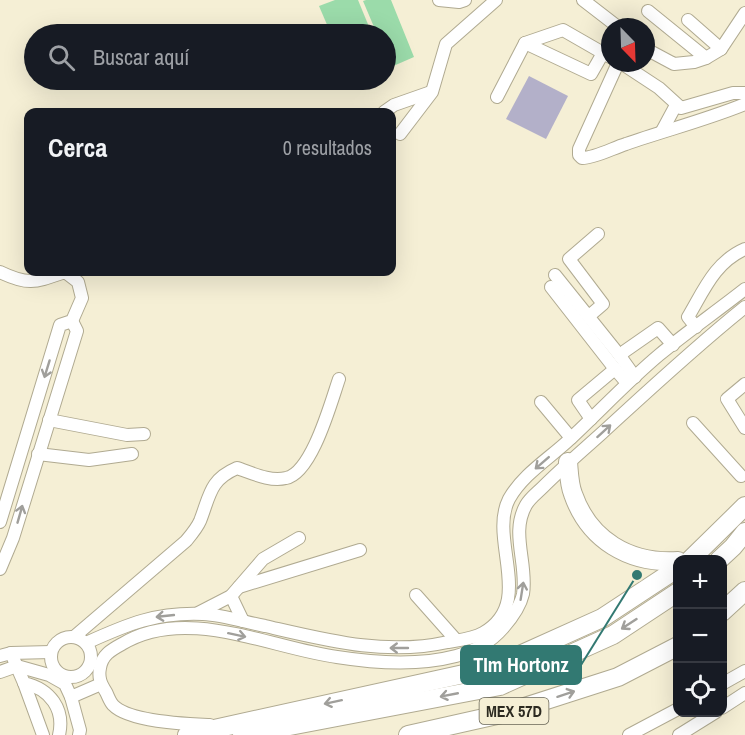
<!DOCTYPE html>
<html lang="es">
<meta charset="utf-8">
<style>
body{margin:0;font-family:"Archivo Narrow",sans-serif;background:#242831;color:#f1f3f6}
.controls{position:absolute;right:18px;bottom:18px;display:grid;overflow:hidden;border-radius:12px;box-shadow:0 6px 24px #0002}
.controls button{width:54px;height:54px;display:grid;place-items:center;padding:0;border:0;border-bottom:2px solid #363941;background:#171b24;color:#f1f3f6;font:30px sans-serif}
.compass{position:absolute;left:601px;top:18px;width:54px;height:54px;border-radius:50%;background:#171b24;box-shadow:0 6px 24px #0002;rotate:157deg}
.list{margin:0;padding:0;list-style:none}
h2{display:flex;justify-content:space-between;align-items:center;height:78px;margin:0;padding:0 24px;font-size:26px}
h2 small{font-size:20px;font-weight:400;color:#9ea1a6}
.icon{flex:none;width:33px;height:33px;fill:none;stroke:currentColor;stroke-width:2;stroke-linecap:round;stroke-linejoin:round}
.map{position:relative;flex:none;width:745px;height:735px;overflow:hidden}
.search{position:absolute;background:#171b24;box-shadow:0 6px 24px #0002;left:24px;top:24px;width:372px;height:66px;display:flex;align-items:center;gap:15px;box-sizing:border-box;padding:0 21px;border-radius:33px;color:#9ea1a6;font-size:22px}
.panel{position:absolute;background:#171b24;box-shadow:0 6px 24px #0002;left:24px;top:108px;width:372px;height:168px;border-radius:12px}
.map>svg:first-child{display:block}
.green{fill:#9bdbaa}
.building{fill:#b3b0c9}
.lines{fill:none;stroke-linecap:round;stroke-linejoin:round}
.minor-casing{stroke:#b0aa91;stroke-width:14}
.highway-casing{stroke:#b0aa91;stroke-width:20}
.minor{stroke:#fff;stroke-width:12}
.highway{stroke:#fff;stroke-width:18}
.oneway{stroke:#a09f9b}
.labels{text-anchor:middle;dominant-baseline:central;stroke-width:4.5;stroke-linejoin:round;paint-order:stroke}
.shield{fill:#f5efd5;stroke:#686556;stroke-width:1.5}
.shield-label{font-size:16px;font-weight:bold;fill:#2c2a20}
.leader{fill:none;stroke:#327972;stroke-width:2}
.callout-dot{fill:#327972;stroke:#f5efd5;stroke-width:2}
.callout{fill:#327972;stroke:#327972;stroke-width:2}
.callout-label{font-size:20px;text-anchor:middle;font-weight:bold;fill:#fff}
</style>
<div class="map">
<svg width="745" height="735" viewBox="0 0 745 735">
<rect width="100%" height="100%" fill="#f5efd5"/>
<g class="green">
<path d="M335,0H358L372,34H331L319,6Z"/>
<path d="M366,0H391L414,57L391,67L386,54V34H377L363,1Z"/>
</g>
<path class="building" d="M529,76L568,96L546,139L506,119Z"/>
<g class="lines">
<g class="minor-casing">
<g id="minor">
<path d="M439,0L459,2L465,0"/>
<path d="M583,0L618,27"/>
<path d="M648,11L706,58"/>
<path d="M688,20L721,49"/>
<path d="M525,43L591,74L603,53"/>
<path d="M646,49L674,64L694,62L706,58L721,49L745,13"/>
<path d="M618,63L579,149V155L582,158C595,158 613,148 626,144C666,130 706,120 745,104"/>
<path d="M621,63L659,88L681,108L733,93H745"/>
<path d="M497,97L525,43L563,30L610,57"/>
<path d="M384,112L394,105L431,92"/>
<path d="M662,131L676,105"/>
<path d="M400,134L432,92L446,44L496,0"/>
<path d="M0,272C29,286 36,282 65,272L78,282L82,298L72,321L60,325L0,522"/>
<path d="M555,275L620,356"/>
<path d="M551,287L615,369"/>
<path d="M589,316L603,304L569,259L598,234"/>
<path d="M696,327L688,317C704,290 715,262 745,249"/>
<path d="M635,377L620,356L625,351L658,328L673,345"/>
<path d="M541,402L571,438"/>
<path d="M591,419L578,400L615,369L627,383"/>
<path d="M49,420L127,435L144,434"/>
<path d="M693,423L741,476"/>
<path d="M745,428L727,399L745,384"/>
<path d="M38,454L89,460L132,454"/>
<path d="M0,569L13,538L77,331L72,321"/>
<path d="M239,587L360,550"/>
<path d="M416,595L456,640"/>
<path d="M231,596L243,621"/>
<path d="M198,613L231,596L263,559L299,538"/>
<path d="M75,636L186,541C191,535 197,528 200,521C210,496 209,480 237,468C252,473 270,482 286,478C312,473 331,402 339,379"/>
<circle cx="71" cy="657" r="20"/>
<path d="M86,643C128,624 156,612 203,614C224,615 244,622 265,626C326,640 385,656 448,642C459,640 473,639 483,633C536,603 488,540 509,499C523,474 550,458 570,439C600,411 628,381 659,355C687,332 717,311 745,289"/>
<path d="M11,653L24,683C50,689 65,709 59,735"/>
<path d="M0,656L11,653L51,652"/>
<path d="M0,672L17,666L49,675L65,684L71,697L80,730L79,735"/>
<path d="M24,683L43,735"/>
<path d="M722,684L745,671"/>
<path d="M71,697L101,684"/>
<path d="M722,708L745,693"/>
<path d="M210,725C187,724 129,722 113,705C110,702 108,696 106,692C101,684 98,678 100,668C102,655 111,650 122,644C186,605 270,648 337,657C375,663 418,666 456,656C475,651 490,643 503,628C511,619 520,607 523,594C528,564 510,533 526,505C530,498 537,493 543,487C562,468 582,451 602,433C649,390 695,347 745,307"/>
<path d="M629,735L678,709"/>
<path d="M679,735L716,712"/>
</g>
</g>
<g class="highway-casing">
<g id="highway">
<path d="M568,462C569,472 569,484 573,494C589,540 629,564 678,561"/>
<path d="M690,560L745,506"/>
<path d="M719,560L733,547L745,532"/>
<path d="M722,612L745,591"/>
<path d="M187,735L491,668L602,618L678,568"/>
<path d="M242,735L500,686L613,635L678,592"/>
<path d="M408,735L506,713L618,677L678,646"/>
</g>
</g>
<use href="#minor" class="minor"/>
<use href="#highway" class="highway"/>
</g>
<defs><path id="oneway-shaft" d="M-6 0H5M1.5-3L5.5 0L1.5 3" fill="none" stroke-width="1.6" stroke-linecap="round" stroke-linejoin="round" transform="scale(1.5)"/></defs>
<g class="oneway">
<use href="#oneway-shaft" transform="translate(47 369) rotate(107)"/>
<use href="#oneway-shaft" transform="translate(604 431) rotate(-42)"/>
<use href="#oneway-shaft" transform="translate(542 463) rotate(139)"/>
<use href="#oneway-shaft" transform="translate(20 514) rotate(-74)"/>
<use href="#oneway-shaft" transform="translate(522 591) rotate(-81)"/>
<use href="#oneway-shaft" transform="translate(165 616) rotate(174)"/>
<use href="#oneway-shaft" transform="translate(629 624) rotate(147)"/>
<use href="#oneway-shaft" transform="translate(237 635) rotate(12)"/>
<use href="#oneway-shaft" transform="translate(399 648) rotate(180)"/>
<use href="#oneway-shaft" transform="translate(566 694) rotate(-18)"/>
<use href="#oneway-shaft" transform="translate(449 695) rotate(169)"/>
<use href="#oneway-shaft" transform="translate(333 702) rotate(168)"/>
</g>
<g class="labels">
<rect class="shield" x="479.5" y="698" width="69" height="26" rx="4.5"/>
<g class="shield-label">
<text x="514" y="711">MEX 57D</text>
</g>
</g>
<path class="leader" d="M637 575L581 665"/>
<circle class="callout-dot" cx="637" cy="575" r="6"/>
<rect class="callout" x="461" y="646" width="120" height="38" rx="6"/>
<g class="callout-label">
<text x="521" y="672">TIm Hortonz</text>
</g>
</svg>
<div class="controls">
<button>+</button>
<button>−</button>
<button><svg class="icon" aria-label="locate" viewBox="0 0 24 24"><circle cx="12" cy="12" r="6"/><path d="M12 2v4M12 18v4M2 12h4M18 12h4"/></svg></button>
</div>
<svg class="compass" viewBox="-18 -18 36 36"><path d="M0-13l5 13h-10z" fill="#e53935"/><path d="M0 13l5-13h-10z" fill="#9ea1a6"/></svg>
<div class="search"><svg class="icon" aria-label="search" viewBox="0 0 24 24"><circle cx="10" cy="10" r="6"/><path d="M15 15l6 6"/></svg>Buscar aquí</div>
<section class="panel">
<h2>Cerca<small>0 resultados</small></h2>
<ul class="list">
</ul>
</section>
</div>
